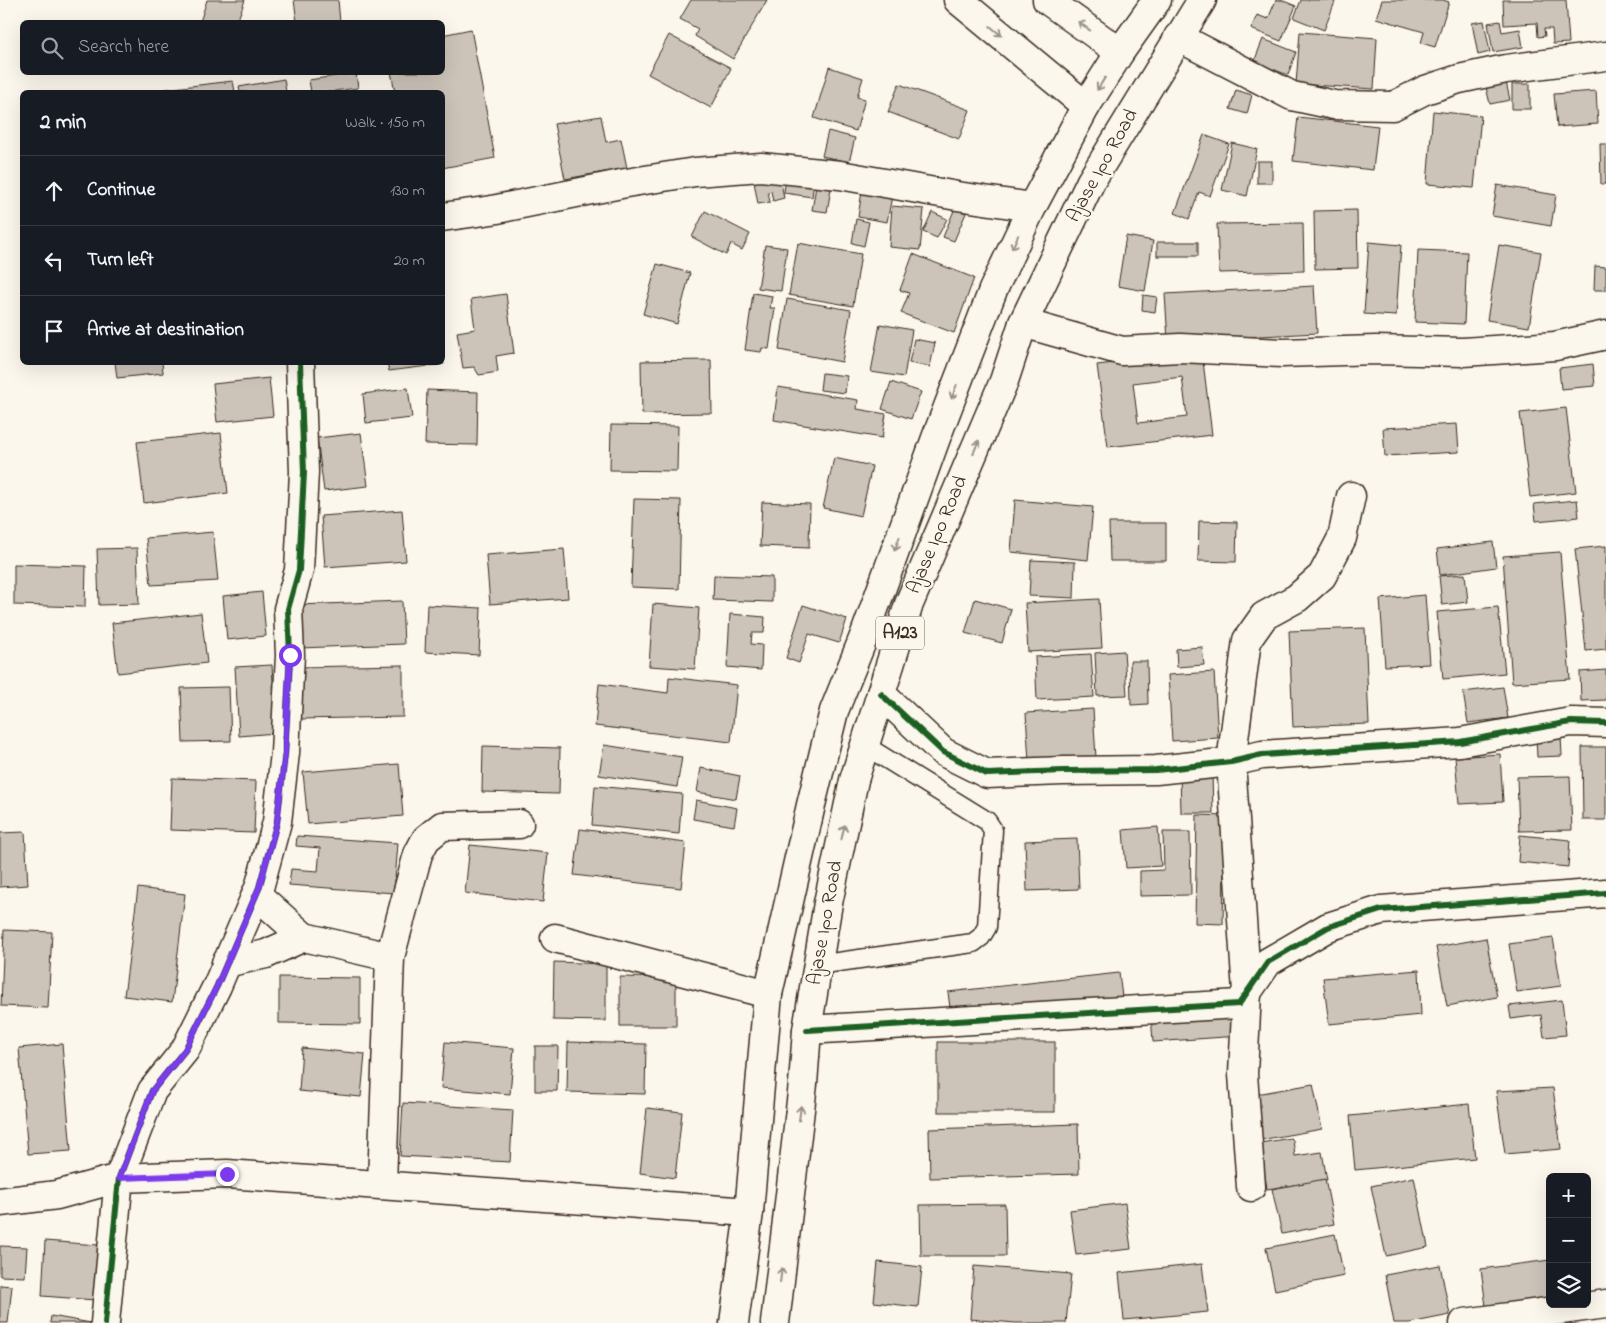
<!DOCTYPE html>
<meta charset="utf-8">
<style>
body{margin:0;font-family:"Indie Flower",sans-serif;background:#242831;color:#f1f3f6}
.controls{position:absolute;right:15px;bottom:15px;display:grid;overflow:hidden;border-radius:8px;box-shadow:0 5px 20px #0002}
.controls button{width:45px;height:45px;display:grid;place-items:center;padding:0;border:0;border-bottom:1px solid #363941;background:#171b24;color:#f1f3f6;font:25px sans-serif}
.stop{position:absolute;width:15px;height:15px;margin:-11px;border:4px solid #7c3aed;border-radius:50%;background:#fff}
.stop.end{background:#7c3aed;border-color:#fff;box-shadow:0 1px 5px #0008}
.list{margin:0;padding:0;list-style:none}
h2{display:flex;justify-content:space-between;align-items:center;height:65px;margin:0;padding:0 20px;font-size:21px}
h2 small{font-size:16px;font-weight:400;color:#9ea1a6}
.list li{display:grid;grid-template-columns:32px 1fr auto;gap:15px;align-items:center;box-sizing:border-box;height:70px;padding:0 20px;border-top:1px solid #363941}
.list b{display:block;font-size:19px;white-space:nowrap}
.list em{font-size:16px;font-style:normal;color:#9ea1a6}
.icon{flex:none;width:28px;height:28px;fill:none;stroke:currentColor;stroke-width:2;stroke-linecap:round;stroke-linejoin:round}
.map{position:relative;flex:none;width:1606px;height:1323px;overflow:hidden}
.search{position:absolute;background:#171b24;box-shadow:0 5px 20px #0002;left:20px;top:20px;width:425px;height:55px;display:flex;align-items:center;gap:12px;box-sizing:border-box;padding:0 18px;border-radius:8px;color:#9ea1a6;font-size:19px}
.panel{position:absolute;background:#171b24;box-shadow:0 5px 20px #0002;left:20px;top:90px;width:425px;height:275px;border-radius:8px}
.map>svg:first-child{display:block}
.building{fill:#ccc4b9;stroke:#3b2a1e;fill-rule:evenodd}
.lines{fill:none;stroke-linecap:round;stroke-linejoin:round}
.lane-casing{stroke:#3b2a1e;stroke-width:21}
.street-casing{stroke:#3b2a1e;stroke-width:31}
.highway-casing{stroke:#3b2a1e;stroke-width:31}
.lane{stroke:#fbf7ec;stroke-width:18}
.street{stroke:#fbf7ec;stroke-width:28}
.highway{stroke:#fbf7ec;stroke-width:28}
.cycleway-casing{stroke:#fbf7ec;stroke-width:9}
.cycleway{stroke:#1b5e20;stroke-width:6}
.oneway{stroke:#9b9085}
.route{stroke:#7c3aed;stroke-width:6}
.labels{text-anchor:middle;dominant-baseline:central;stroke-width:5;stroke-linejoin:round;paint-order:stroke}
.shield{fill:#fbf7ec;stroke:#75685c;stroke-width:1}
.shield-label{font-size:19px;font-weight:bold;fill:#3b2a1e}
.street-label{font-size:20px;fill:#3b2a1e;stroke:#fbf7ec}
</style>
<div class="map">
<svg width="1606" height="1323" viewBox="0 0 1606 1323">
<rect width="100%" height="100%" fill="#fbf7ec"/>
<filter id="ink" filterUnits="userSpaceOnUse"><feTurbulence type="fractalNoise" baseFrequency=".02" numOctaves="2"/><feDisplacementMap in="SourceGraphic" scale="10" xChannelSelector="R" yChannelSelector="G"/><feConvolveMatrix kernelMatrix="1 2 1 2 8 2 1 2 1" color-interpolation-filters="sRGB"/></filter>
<g filter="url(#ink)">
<g class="building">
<path d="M207,0H245L237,22H200Z"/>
<path d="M294,0H338L340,22H297Z"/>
<path d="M691,0H767L733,59L695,36L698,29L680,19Z"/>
<path d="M1276,0H1281L1296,6L1281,41L1251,29L1257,15L1268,19Z"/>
<path d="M1301,0H1331L1335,2L1324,30L1294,18Z"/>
<path d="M1382,0H1443L1449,2L1435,47L1421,43L1424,32L1376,18Z"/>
<path d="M1503,0H1566L1569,43L1553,44L1552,29H1544L1545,36L1538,37L1537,23L1504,25Z"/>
<path d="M1484,21L1490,52L1478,55L1472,23Z"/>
<path d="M1500,21L1502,32L1520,29L1523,47L1493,52L1488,23Z"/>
<path d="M471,29L495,158L442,168V92H395L391,72H442V35Z"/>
<path d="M1300,32L1377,38L1374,89L1296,84Z"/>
<path d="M669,35L731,68L711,108L648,74Z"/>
<path d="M1263,39L1296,52L1288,75L1254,62Z"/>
<path d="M829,67L863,78L857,97L865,99L856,131L814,118Z"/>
<path d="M356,73L358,88L334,91V92H311L309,80Z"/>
<path d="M284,79L286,92H240L239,87Z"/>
<path d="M233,81L235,92H166L165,89Z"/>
<path d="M1506,82L1510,100L1490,104L1486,87Z"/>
<path d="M899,84L970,110L959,139L888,112Z"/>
<rect x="1512" y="84" width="18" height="25"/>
<path d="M1236,90L1252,95L1247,114L1230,109Z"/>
<path d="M1596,91L1598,124L1557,127L1554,94Z"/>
<path d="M1433,111L1481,116L1474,188L1427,184Z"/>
<path d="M601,116L606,142L621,139L627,168L565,179L554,124Z"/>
<path d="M1298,117L1378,126L1373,170L1293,161Z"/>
<path d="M828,131L855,138L849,162L822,156Z"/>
<path d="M1204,135L1229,144L1210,196L1199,192L1189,219L1175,213Z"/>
<path d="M1232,143L1257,149L1247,196L1222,190Z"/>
<path d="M1600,144H1606V184H1601Z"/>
<rect x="1257" y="161" width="15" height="22"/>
<path d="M786,176L814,181L812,197L784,193Z"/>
<path d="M780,177L784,198L773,201L771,191L768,192L770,202L758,204L754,182Z"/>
<path d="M817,180L832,183L827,212L812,210Z"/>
<path d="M1497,185L1556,195L1551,226L1492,216Z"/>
<path d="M862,191L892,196L887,222L858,217Z"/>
<path d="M892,206L924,209L920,250L889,247Z"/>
<path d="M955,208L966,213L954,241L943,237Z"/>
<path d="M1357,210L1358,268L1315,269L1314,211Z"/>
<path d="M705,211L750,234L742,250L731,244L726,255L692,237Z"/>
<path d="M932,212L947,219L937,238L923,232Z"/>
<path d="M856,219L869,222L864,246L852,243Z"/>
<path d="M1303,223L1304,271L1219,273L1217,224Z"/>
<path d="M1126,236L1153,241L1145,291L1118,286Z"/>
<rect x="1157" y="242" width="41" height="14"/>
<path d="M1369,242L1401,245L1396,316L1364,314Z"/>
<path d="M798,243L861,254L853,306L789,295Z"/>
<path d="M765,245L787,248L781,291L758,288Z"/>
<path d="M1499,245L1541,252L1529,327L1487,320Z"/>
<path d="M1418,250L1467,252L1464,324L1415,322Z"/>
<path d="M913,254L974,278L954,333L901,313L909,293L900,290Z"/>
<path d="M657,264L690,273L677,324L643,314Z"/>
<path d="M1595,266L1606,267V290H1594Z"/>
<path d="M1314,286L1317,333L1168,341L1165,294Z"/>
<path d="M753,293L772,296L770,308H775L769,349L762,348L761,352L745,350Z"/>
<path d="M506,294L514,353L496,356L498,372L479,375L474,367L463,368L457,332L475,329L471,299Z"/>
<path d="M1143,295L1157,297L1155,312L1142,310Z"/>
<path d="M787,299L851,310L842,362L779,350Z"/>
<path d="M880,324L912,330L904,377L871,372Z"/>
<path d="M914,339L935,343L930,367L909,363Z"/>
<path d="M1202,353L1212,435L1108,447L1097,365ZM1182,377L1187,417L1138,423L1133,383Z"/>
<path d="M442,354L444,364L389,371L387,362H442Z"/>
<path d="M711,360L712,413L642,414L641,361Z"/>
<path d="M115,362H162L163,373L117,378Z"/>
<path d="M1593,364L1595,386L1561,389L1559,368Z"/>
<path d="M822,373L847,376L845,393L820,390Z"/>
<path d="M269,378L273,416L217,422L213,384Z"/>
<path d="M891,382L921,392L911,419L882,409Z"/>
<path d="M778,387L858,400L857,409L886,414L882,438L774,420Z"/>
<path d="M408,388L412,418L366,423L363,394Z"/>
<path d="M427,390L478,392L477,445L425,444Z"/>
<path d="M1566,408L1576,492L1530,497L1520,413Z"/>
<path d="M1457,424L1459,452L1385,456L1383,428Z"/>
<path d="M611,425L678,426L677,471L610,470Z"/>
<path d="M221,433L228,493L144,503L137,442Z"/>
<path d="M361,433L368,486L324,491L317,438Z"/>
<path d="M834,458L872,466L861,516L823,508Z"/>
<path d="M634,499L681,500L679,589L631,587Z"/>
<path d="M1015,500L1093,507L1088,560L1011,552Z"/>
<path d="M1577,500L1579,517L1536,521L1534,504Z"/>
<path d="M762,502L810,504L809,548L760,546Z"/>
<path d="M402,510L406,561L325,567L321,516Z"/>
<path d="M1199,521L1237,522L1236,562L1198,561Z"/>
<path d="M1109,523H1166V561H1110Z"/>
<path d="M213,532L218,581L151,585L146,538Z"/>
<path d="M1493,542L1496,567L1440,575L1437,549Z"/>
<path d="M1606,546V649L1586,651L1575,549Z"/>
<path d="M137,548L139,604L99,605L97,549Z"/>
<path d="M564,549L568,598L490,604L486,555Z"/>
<path d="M1560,552L1570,679L1512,683L1503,556Z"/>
<path d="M1031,560L1075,562L1074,598L1029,596Z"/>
<path d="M14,564L86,566L85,607L14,605Z"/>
<path d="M1465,574L1468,602L1442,605L1439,576Z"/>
<path d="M714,575L772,577V602L713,600Z"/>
<path d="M262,592L266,636L227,640L223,596Z"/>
<path d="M1425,595L1430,664L1385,666L1380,599Z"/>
<path d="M975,599L1011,609L1002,643L965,633Z"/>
<path d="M1099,599L1102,648L1028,652L1025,603Z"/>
<path d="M402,601L404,644L300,648L298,605Z"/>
<path d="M653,604L699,608L695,669L649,666Z"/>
<path d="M427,605L481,608L479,655L425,652Z"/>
<path d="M803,605L847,619L839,643L809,634L799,663L786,658Z"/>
<path d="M1498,607L1505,673L1443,679L1437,612Z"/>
<path d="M201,613L207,663L118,673L112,623Z"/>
<path d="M730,614L765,617L764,633H752L751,644L762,645L761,670L727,667Z"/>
<path d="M1365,628L1369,724L1293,727L1289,631Z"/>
<path d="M1202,647L1204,665L1177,667L1176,649Z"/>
<path d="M1124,651L1127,695L1097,696L1095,653Z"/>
<path d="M1091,654L1094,697L1037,700L1035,657Z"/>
<path d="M1130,661H1147L1148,704L1131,705Z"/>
<path d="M272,665L276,733L239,736L235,667Z"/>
<path d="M403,665V717L299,719L298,667Z"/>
<path d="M1606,670V700L1581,701L1580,672Z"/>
<path d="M1214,672L1218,738L1172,741L1168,675Z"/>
<path d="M669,677L737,685L731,742L595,726L599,684L668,693Z"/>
<path d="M229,687L231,741L183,742L181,688Z"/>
<path d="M1503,687L1508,718L1468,723L1463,692Z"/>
<path d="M1093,709L1096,758L1029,762L1026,713Z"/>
<path d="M1561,736L1562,756L1537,757L1536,737Z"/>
<path d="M604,745L682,757L677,787L599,775Z"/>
<path d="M483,746L560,748L559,794L482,792Z"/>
<path d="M1582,747H1606V820H1583Z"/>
<path d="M1500,754L1503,802L1459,804L1455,757Z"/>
<path d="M399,764L403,816L308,824L303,772Z"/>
<path d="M701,768L740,776L736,799L697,792Z"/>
<path d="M1180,773H1212L1213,813H1181Z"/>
<path d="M1570,776L1572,830L1519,831L1517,777Z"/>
<path d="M172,778L256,781L254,833L170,830Z"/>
<path d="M595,786L682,794L679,834L592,825Z"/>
<path d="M696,800L737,808L734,826L693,819Z"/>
<path d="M1197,815L1225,816L1223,924L1195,923Z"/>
<path d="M1158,827L1161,866L1126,868L1123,830Z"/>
<path d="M580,829L686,843L681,888L574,875Z"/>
<path d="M25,832L28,885L0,887V833Z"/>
<path d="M1163,832H1190L1191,895L1140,896V871L1164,870Z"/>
<path d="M1520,835L1570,840L1568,867L1518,862Z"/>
<path d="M297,836L398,843L394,893L289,885L291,869L318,871L320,848L296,846Z"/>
<path d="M1077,839L1079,889L1027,891L1025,841Z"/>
<path d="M470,845L548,853L543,902L465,893Z"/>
<path d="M138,888L185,894L172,1002L124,996Z"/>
<path d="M4,930L52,932L48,1008L1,1006Z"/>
<path d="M1486,938L1497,997L1447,1006L1436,947Z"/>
<path d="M1553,938L1561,986L1517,992L1509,944Z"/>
<path d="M554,962L606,964V1021L553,1020Z"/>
<path d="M1419,970L1421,1015L1329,1024L1323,978Z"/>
<path d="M1119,973L1122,997L951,1016L948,992Z"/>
<path d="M279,977L360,978V1024L279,1023Z"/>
<path d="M620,977L676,978V1026H620Z"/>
<path d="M1562,1000L1566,1035L1544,1037L1541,1015L1511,1019L1509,1006Z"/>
<path d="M1237,1010L1239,1036L1153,1042L1151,1015Z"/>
<path d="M445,1042L514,1048L510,1094L441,1088Z"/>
<path d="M568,1042L646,1044L645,1094L567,1092Z"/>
<rect x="938" y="1042" width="117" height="70"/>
<path d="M62,1044L71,1151L28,1154L19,1048Z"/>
<path d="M535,1046H558L557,1091H535Z"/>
<path d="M302,1048L365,1054L361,1097L299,1091Z"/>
<path d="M1313,1084L1322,1129L1260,1140L1251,1095Z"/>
<path d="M1553,1088L1561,1149L1505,1154L1496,1091Z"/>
<path d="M403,1103L513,1110L510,1162L400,1156Z"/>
<path d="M1469,1104L1475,1158L1355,1170L1350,1116Z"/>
<path d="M647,1108L682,1112L675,1178L640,1173Z"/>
<path d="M1078,1124L1079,1174L930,1178L929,1129Z"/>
<path d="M1291,1138L1293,1140L1295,1156L1322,1152L1327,1180L1267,1189L1260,1143Z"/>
<path d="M1414,1177L1428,1247L1386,1256L1371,1186Z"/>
<path d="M1325,1179L1334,1224L1282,1234L1272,1189Z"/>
<path d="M1125,1203L1131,1249L1076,1255L1070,1210Z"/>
<path d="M1005,1204L1006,1256H921L920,1205Z"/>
<path d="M1335,1234L1344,1276L1275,1290L1266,1248Z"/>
<path d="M45,1241L98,1245L95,1300L42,1296Z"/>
<path d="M0,1246L27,1247L25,1277L0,1276Z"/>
<path d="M1550,1260V1304L1487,1314L1481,1269Z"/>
<path d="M878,1262L922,1267L918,1307L874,1302Z"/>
<path d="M1202,1264L1208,1312L1124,1320L1119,1273Z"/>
<path d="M1440,1265L1450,1315L1410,1323H1394L1385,1275Z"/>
<path d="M974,1266L1071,1274L1066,1323H1015L970,1319Z"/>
<path d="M0,1285L12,1286L8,1323H0Z"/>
<path d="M51,1316L91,1323H50Z"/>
</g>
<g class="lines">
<g class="lane-casing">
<path id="lane" d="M817,965L973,943L981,937L987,927L993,830L987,821L864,745"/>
</g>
<g class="street-casing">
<g id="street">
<path d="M958,0L1086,106"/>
<path d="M1047,0L1120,52"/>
<path d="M1178,37L1292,96L1334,105L1393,106L1425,90L1459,79L1506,69L1606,56"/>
<path d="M442,217L492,210L626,183L695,172L761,167L840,175L957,196L1032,207"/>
<path d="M1023,323L1122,351L1180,348L1282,353L1375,350L1463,352L1555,346L1606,335"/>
<path d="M881,694L943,752L987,774L1063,771L1156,770L1231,762L1262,755L1460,742L1571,722L1606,723"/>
<path d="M256,894L304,937"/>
<path d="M555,938L768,994"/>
<path d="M226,963L266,954L304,937L390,957"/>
<path d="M807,1030L1239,1004L1268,962L1328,927L1381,910L1606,893"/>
<path d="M382,1184L390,957L418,854L426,839L442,826L519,824"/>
<path d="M1251,1187L1243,1074L1247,992L1231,762L1247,640L1264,616L1297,598L1322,576L1342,538L1351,496"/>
<path d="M0,1202L57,1195L119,1178L227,1174L749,1212"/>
<path d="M105,1323L119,1178L152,1091L185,1050L217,986L259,888L277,822L285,753L290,655L288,609L299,570L304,472L300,362"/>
<path d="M1464,1323L1606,1304"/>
</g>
</g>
<g class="highway-casing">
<g id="highway">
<path d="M734,1323L749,1212L768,994L811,805L834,711L865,634L936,438L993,290L1032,207L1086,106L1120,52L1157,0"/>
<path d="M775,1323L803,1084L807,1030L828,903L854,780L909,604L1004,381L1023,323L1091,181L1202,0"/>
</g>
</g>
<use href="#lane" class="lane"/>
<use href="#street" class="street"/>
<use href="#highway" class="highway"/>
<g class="cycleway-casing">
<g id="cycleway">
<path d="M881,694L943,752L987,774L1063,771L1156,770L1231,762L1262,755L1460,742L1571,722L1606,723"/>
<path d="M807,1030L1239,1004L1268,962L1328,927L1381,910L1606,893"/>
<path d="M105,1323L119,1178L152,1091L185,1050L217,986L259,888L277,822L285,753L290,655L288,609L299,570L304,472L300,362"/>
</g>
</g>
<use href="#cycleway" class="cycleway"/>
</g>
<defs><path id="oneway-shaft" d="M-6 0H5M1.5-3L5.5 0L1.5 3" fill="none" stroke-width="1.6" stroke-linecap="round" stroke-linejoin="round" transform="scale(1.25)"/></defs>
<g class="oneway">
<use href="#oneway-shaft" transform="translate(1084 26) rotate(-144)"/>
<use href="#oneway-shaft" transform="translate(996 31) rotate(40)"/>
<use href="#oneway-shaft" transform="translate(1101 84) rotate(122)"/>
<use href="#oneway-shaft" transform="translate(1015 242) rotate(115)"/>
<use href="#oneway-shaft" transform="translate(954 392) rotate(111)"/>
<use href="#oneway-shaft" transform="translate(976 447) rotate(-67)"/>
<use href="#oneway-shaft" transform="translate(897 544) rotate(110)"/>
<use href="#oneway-shaft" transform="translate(843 832) rotate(-78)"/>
<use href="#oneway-shaft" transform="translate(800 1113) rotate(-83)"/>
<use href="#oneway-shaft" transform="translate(781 1275) rotate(-83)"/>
</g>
</g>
<g class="lines" filter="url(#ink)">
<path class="route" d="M227,1174L119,1178L152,1091L185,1050L217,986L259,888L277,822L285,753L290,655"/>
</g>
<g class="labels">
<rect class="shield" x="876" y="616.5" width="48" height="33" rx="4"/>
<g class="shield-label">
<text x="900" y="633">A123</text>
</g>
<g class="street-label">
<text transform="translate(1103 166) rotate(-61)">Ajase Ipo Road</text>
<text transform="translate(938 535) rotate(-67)">Ajase Ipo Road</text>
<text transform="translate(826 923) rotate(-80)">Ajase Ipo Road</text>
</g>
</g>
</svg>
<div class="controls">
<button>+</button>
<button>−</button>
<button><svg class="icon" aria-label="layers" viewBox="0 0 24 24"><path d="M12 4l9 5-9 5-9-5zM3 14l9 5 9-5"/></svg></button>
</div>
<div class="stop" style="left:290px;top:655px"></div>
<div class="stop end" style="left:227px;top:1174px"></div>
<div class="search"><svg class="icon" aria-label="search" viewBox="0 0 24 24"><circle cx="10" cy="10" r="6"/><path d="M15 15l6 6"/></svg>Search here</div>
<section class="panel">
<h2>2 min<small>Walk · 150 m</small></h2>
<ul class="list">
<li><svg class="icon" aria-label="ahead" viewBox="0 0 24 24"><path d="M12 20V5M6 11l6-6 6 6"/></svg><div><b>Continue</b></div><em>130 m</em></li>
<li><svg class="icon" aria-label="left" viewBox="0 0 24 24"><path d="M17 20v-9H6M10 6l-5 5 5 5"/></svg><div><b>Turn left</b></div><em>20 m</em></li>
<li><svg class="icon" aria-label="arrive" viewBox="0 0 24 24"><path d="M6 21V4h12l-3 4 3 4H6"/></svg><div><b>Arrive at destination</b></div></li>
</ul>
</section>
</div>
